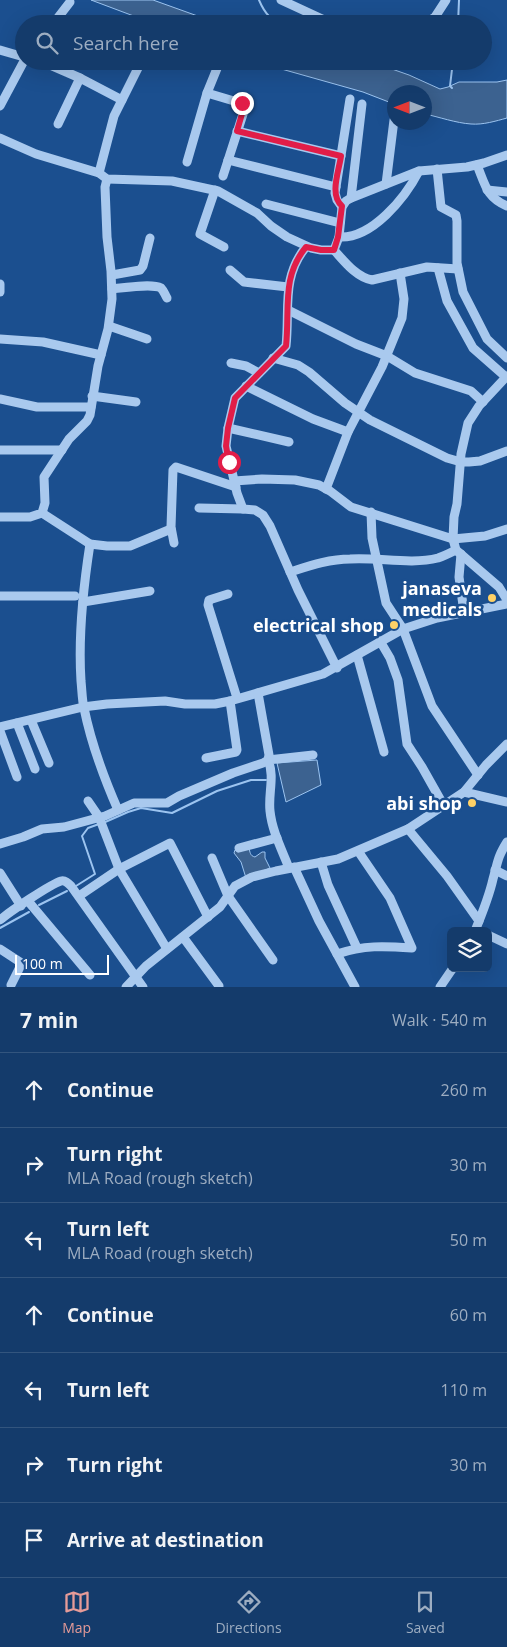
<!DOCTYPE html>
<meta charset="utf-8">
<style>
body{margin:0;font-family:"Open Sans",sans-serif;background:#1d4271;color:#f1f3f6}
.controls{position:absolute;right:15px;bottom:15px;display:grid;overflow:hidden;border-radius:8px;box-shadow:0 5px 20px #0002}
.controls button{width:45px;height:45px;display:grid;place-items:center;padding:0;border:0;border-bottom:1px solid #33557e;background:#143b6b;color:#f1f3f6;font:25px sans-serif}
.compass{position:absolute;left:387px;top:85px;width:45px;height:45px;border-radius:50%;background:#143b6b;box-shadow:0 5px 20px #0002;rotate:270deg}
.scale{position:absolute;left:15px;bottom:12px;width:94px;box-sizing:border-box;padding-left:5px;border:2px solid #fff;border-top:0;font-size:14px;line-height:18px;white-space:nowrap;color:#fff;-webkit-text-stroke:4px #1b4f8f;paint-order:stroke}
.stop{position:absolute;width:15px;height:15px;margin:-11px;border:4px solid #e11d48;border-radius:50%;background:#fff}
.stop.end{background:#e11d48;border-color:#fff;box-shadow:0 1px 5px #0008}
.list{margin:0;padding:0;list-style:none}
h2{display:flex;justify-content:space-between;align-items:center;height:65px;margin:0;padding:0 20px;font-size:21px}
h2 small{font-size:16px;font-weight:400;color:#9dadc1}
.list li{display:grid;grid-template-columns:32px 1fr auto;gap:15px;align-items:center;box-sizing:border-box;height:75px;padding:0 20px;border-top:1px solid #33557e}
.list b{display:block;font-size:19px;white-space:nowrap}
.list p{margin:0;font-size:16px;white-space:nowrap;color:#9dadc1}
.list em{font-size:16px;font-style:normal;color:#9dadc1}
.icon{flex:none;width:28px;height:28px;fill:none;stroke:currentColor;stroke-width:2;stroke-linecap:round;stroke-linejoin:round}
.map{position:relative;flex:none;width:507px;height:987px;overflow:hidden}
.search{position:absolute;background:#143b6b;box-shadow:0 5px 20px #0002;left:15px;right:15px;top:15px;height:55px;display:flex;align-items:center;gap:12px;box-sizing:border-box;padding:0 18px;border-radius:28px;color:#9dadc1;font-size:19px}
.sheet{height:590px;background:#143b6b}
nav{display:flex;justify-content:space-around;align-items:center;box-sizing:border-box;height:70px;border-top:1px solid #33557e;background:#143b6b;font-size:14px;color:#9dadc1}
nav a{display:grid;justify-items:center;gap:2px}
nav .on{color:#e69b98}
.map>svg:first-child{display:block}
.water{fill:#3c6290;stroke:#9cc4f0}
.lines{fill:none;stroke-linecap:round;stroke-linejoin:round}
.stream{stroke:#9cc4f0;stroke-width:2}
.minor{stroke:#a9c9ee;stroke-width:9}
.route{stroke:#e11d48;stroke-width:6}
.poi-dot{fill:#ffd166;stroke:#1b4f8f;stroke-width:2}
.labels{text-anchor:middle;dominant-baseline:central;stroke-width:5;stroke-linejoin:round;paint-order:stroke}
.poi-label{font-size:18px;font-weight:bold;fill:#fff;stroke:#1b4f8f;text-anchor:end}
</style>
<div class="map">
<svg width="507" height="987" viewBox="0 0 507 987">
<rect width="100%" height="100%" fill="#1b4f8f"/>
<g class="water">
<path d="M91,0H153L220,24H155Z"/>
<path d="M253,61H369L409,75L440,89L448,87L459,82H497L507,80V118C496,121 483,125 471,124C456,123 439,117 425,114L424,92H394V104L363,92Z"/>
<path d="M317,760L321,785L286,802L277,763Z"/>
<path d="M249,848C250,852 250,856 255,857L262,852H265V858L270,868L246,878L241,862L234,853L235,850L238,852Z"/>
</g>
<g class="lines">
<g class="stream">
<path d="M259,0C265,14 271,21 286,24"/>
<path d="M458,24L459,0"/>
<path d="M452,88L450,86L453,61"/>
<path d="M103,823L128,812L141,808L172,813L217,791L251,780H266"/>
<path d="M76,886L95,874L82,836L88,828L99,824"/>
<path d="M39,905L67,891"/>
<path d="M0,928L29,912"/>
</g>
<g class="minor">
<path d="M281,0L333,24"/>
<path d="M53,24L70,2"/>
<path d="M424,24L435,17L446,0"/>
<path d="M0,50L24,57"/>
<path d="M41,61L80,78L58,124"/>
<path d="M80,78L122,100"/>
<path d="M207,93L244,104V111L223,176"/>
<path d="M0,106L24,61"/>
<path d="M237,131L341,156"/>
<path d="M0,138L36,154L99,173L107,179L172,181L218,191L257,213L271,226L287,237L311,248L321,250H334L339,237L342,207L346,201L351,198L419,171L467,167L484,163L507,155"/>
<path d="M228,160L336,187"/>
<path d="M187,162L207,93L220,61"/>
<path d="M477,165C485,184 486,197 507,206"/>
<path d="M437,169L441,207L456,215L457,221V263L463,292L487,339L507,358"/>
<path d="M99,173L114,116L140,64"/>
<path d="M386,184L394,120"/>
<path d="M215,190L200,234L224,247"/>
<path d="M487,190L507,192"/>
<path d="M351,198L362,104"/>
<path d="M266,204L340,223"/>
<path d="M342,207L337,200L335,193L350,99"/>
<path d="M339,237C372,239 405,198 419,171"/>
<path d="M306,247C281,277 290,310 286,346L235,398L228,428L226,446L237,493L243,509L255,510L263,515L270,526L298,590L337,668"/>
<path d="M334,250C344,261 356,277 372,280L427,267L458,269"/>
<path d="M438,268L447,301L473,348L506,377"/>
<path d="M230,270L244,282L288,287"/>
<path d="M112,275L140,270L143,266L150,238"/>
<path d="M0,284V292"/>
<path d="M112,289C123,288 152,283 161,288C164,291 165,295 167,298"/>
<path d="M288,310L356,344L387,356L415,373L471,391L483,402"/>
<path d="M109,326L147,339"/>
<path d="M0,339L43,342L101,355"/>
<path d="M273,358L298,365L309,372L345,403L370,420L447,458L461,462H469L480,461L507,451"/>
<path d="M231,363L246,366L259,373"/>
<path d="M507,376L479,406L468,423L461,454L457,504L454,517L453,539L456,550L499,587L507,600"/>
<path d="M246,386L313,419L348,432"/>
<path d="M92,396L136,402"/>
<path d="M0,399L37,407H91"/>
<path d="M228,428L289,442"/>
<path d="M0,450H62"/>
<path d="M234,481L262,479L295,480L319,485L330,491L351,507L453,539L485,536L507,529"/>
<path d="M326,489L348,432L382,367L402,318L404,299L400,273"/>
<path d="M199,508L243,509"/>
<path d="M371,512L372,538L386,603L403,629L432,706L478,775"/>
<path d="M42,513L90,544L107,546H130L171,529"/>
<path d="M0,517H30L42,513L45,503L44,477L69,439L87,421L90,415L98,366L108,329L112,299L111,271L107,237L105,187L107,179"/>
<path d="M174,543L171,527L173,470L176,467L236,487"/>
<path d="M90,544C83,589 78,635 81,681C82,690 82,700 84,708C91,743 104,778 118,810"/>
<path d="M461,554L459,577L464,612"/>
<path d="M290,572C309,566 329,559 350,559C379,557 410,565 438,558C444,556 450,553 456,550"/>
<path d="M228,594L209,600L208,605L237,698"/>
<path d="M0,596H75"/>
<path d="M83,602L150,591"/>
<path d="M380,641L390,658L398,680L407,744L422,767L444,806"/>
<path d="M357,655L384,752"/>
<path d="M31,720L49,763"/>
<path d="M17,723L35,769"/>
<path d="M0,727L83,707L107,704L165,701L185,704H215L230,701L323,674L403,629L437,618L507,604"/>
<path d="M0,731L17,777"/>
<path d="M206,758L236,752L237,750L230,701"/>
<path d="M464,792L507,802"/>
<path d="M88,801L99,817L119,869L167,949"/>
<path d="M408,829L447,876L479,921"/>
<path d="M0,844L23,837L42,829L64,827L105,816L134,803H167L179,796L233,773L263,763L268,760L269,755L258,693"/>
<path d="M239,848L277,838"/>
<path d="M212,858L228,896L273,960"/>
<path d="M321,862L328,885L357,948"/>
<path d="M294,867L319,921L355,987"/>
<path d="M289,868C282,850 272,831 270,811C268,794 275,776 268,760L313,755"/>
<path d="M495,870L507,876"/>
<path d="M0,873L21,906"/>
<path d="M79,896L119,869L170,843L208,917"/>
<path d="M28,901L90,975"/>
<path d="M0,920C9,912 51,884 61,881C65,880 68,883 71,886L143,987"/>
<path d="M475,931C482,914 489,897 493,879C498,862 497,858 507,842"/>
<path d="M488,935L507,944"/>
<path d="M183,937L219,986"/>
<path d="M0,949L20,962L21,965L11,985"/>
<path d="M337,954C364,945 384,946 412,948L390,898L358,851"/>
<path d="M126,987L146,966L220,907L235,886L252,877L276,871L338,859L408,829L464,792L486,765L507,744"/>
<path d="M440,987L453,968"/>
</g>
</g>
<g class="lines">
<path class="route" d="M229,462L226,446L228,428L235,398L286,346C290,310 281,277 306,247L321,250H334L338,237L342,206C329,195 339,171 341,156L237,131L244,107L242,103"/>
</g>
<g class="poi-dot">
<circle cx="492" cy="598" r="5"/>
<circle cx="394" cy="625" r="5"/>
<circle cx="472" cy="803" r="5"/>
</g>
<g class="labels">
<g class="poi-label">
<text x="482" y="588">janaseva<tspan x="482" dy="21">medicals</tspan></text>
<text x="384" y="625">electrical shop</text>
<text x="462" y="803">abi shop</text>
</g>
</g>
</svg>
<div class="controls">
<button><svg class="icon" aria-label="layers" viewBox="0 0 24 24"><path d="M12 4l9 5-9 5-9-5zM3 14l9 5 9-5"/></svg></button>
</div>
<svg class="compass" viewBox="-18 -18 36 36"><path d="M0-13l5 13h-10z" fill="#e53935"/><path d="M0 13l5-13h-10z" fill="#9dadc1"/></svg>
<div class="scale">100 m</div>
<div class="stop" style="left:229px;top:462px"></div>
<div class="stop end" style="left:242px;top:103px"></div>
<div class="search"><svg class="icon" aria-label="search" viewBox="0 0 24 24"><circle cx="10" cy="10" r="6"/><path d="M15 15l6 6"/></svg>Search here</div>
</div>
<section class="sheet">
<h2>7 min<small>Walk · 540 m</small></h2>
<ul class="list">
<li><svg class="icon" aria-label="ahead" viewBox="0 0 24 24"><path d="M12 20V5M6 11l6-6 6 6"/></svg><div><b>Continue</b></div><em>260 m</em></li>
<li><svg class="icon" aria-label="right" viewBox="0 0 24 24"><path d="M7 20v-9h11M14 6l5 5-5 5"/></svg><div><b>Turn right</b><p>MLA Road (rough sketch)</p></div><em>30 m</em></li>
<li><svg class="icon" aria-label="left" viewBox="0 0 24 24"><path d="M17 20v-9H6M10 6l-5 5 5 5"/></svg><div><b>Turn left</b><p>MLA Road (rough sketch)</p></div><em>50 m</em></li>
<li><svg class="icon" aria-label="ahead" viewBox="0 0 24 24"><path d="M12 20V5M6 11l6-6 6 6"/></svg><div><b>Continue</b></div><em>60 m</em></li>
<li><svg class="icon" aria-label="left" viewBox="0 0 24 24"><path d="M17 20v-9H6M10 6l-5 5 5 5"/></svg><div><b>Turn left</b></div><em>110 m</em></li>
<li><svg class="icon" aria-label="right" viewBox="0 0 24 24"><path d="M7 20v-9h11M14 6l5 5-5 5"/></svg><div><b>Turn right</b></div><em>30 m</em></li>
<li><svg class="icon" aria-label="arrive" viewBox="0 0 24 24"><path d="M6 21V4h12l-3 4 3 4H6"/></svg><div><b>Arrive at destination</b></div></li>
</ul>
</section>
<nav>
<a class="on"><svg class="icon" aria-label="map" viewBox="0 0 24 24"><path d="M3 6l6-2 6 2 6-2v14l-6 2-6-2-6 2zM9 4v14M15 6v14"/></svg>Map</a>
<a><svg class="icon" aria-label="directions" viewBox="0 0 24 24"><path d="M12 3l9 9-9 9-9-9zM9 14v-3h6M13 9l2 2-2 2"/></svg>Directions</a>
<a><svg class="icon" aria-label="saved" viewBox="0 0 24 24"><path d="M7 4h10v16l-5-4-5 4z"/></svg>Saved</a>
</nav>
